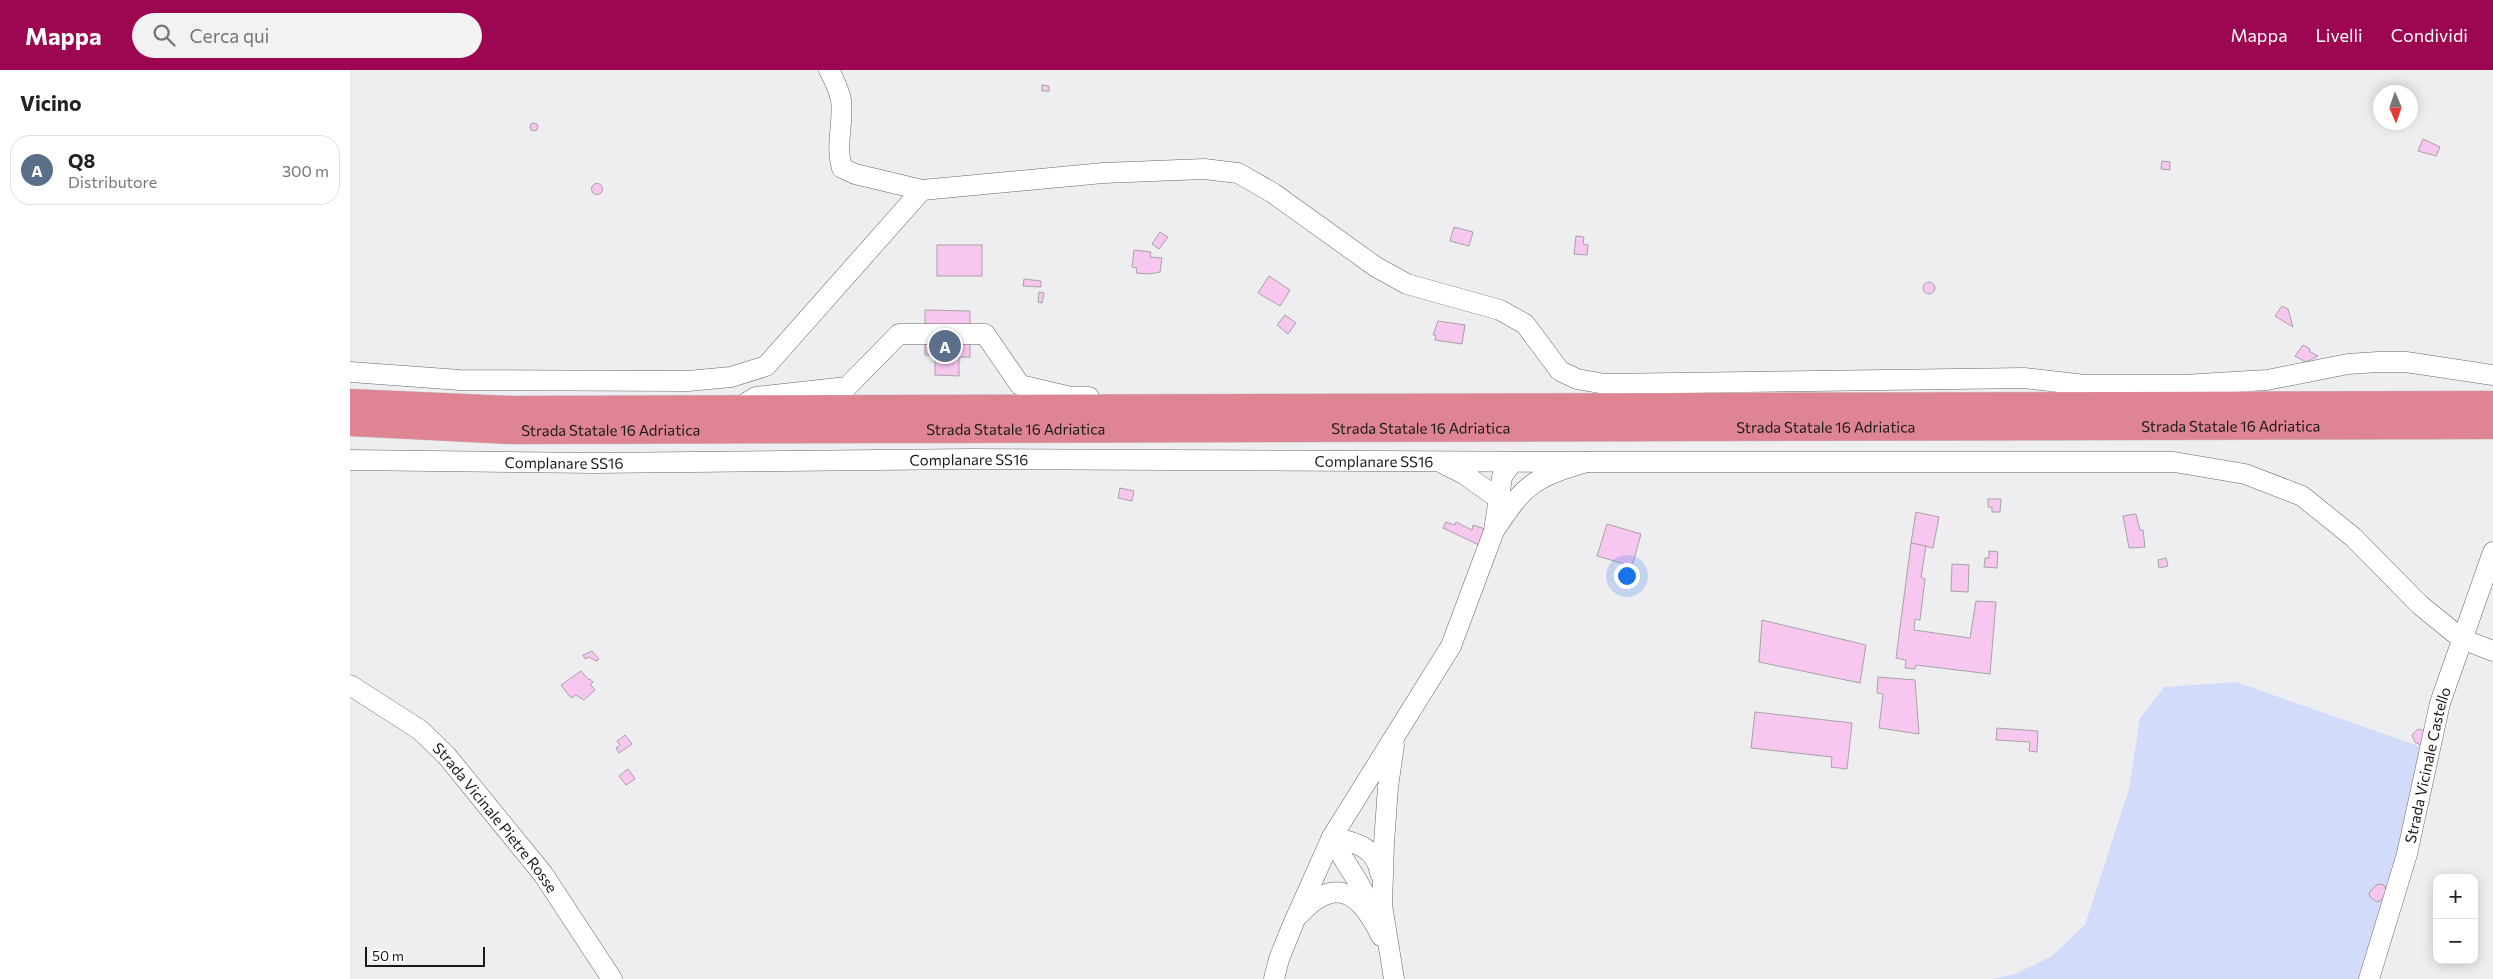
<!DOCTYPE html>
<html lang="it">
<meta charset="utf-8">
<style>
body{margin:0;font-family:Commissioner,sans-serif;background:#f2f2f2;color:#222}
.controls{position:absolute;right:15px;bottom:15px;display:grid;overflow:hidden;border-radius:10px;box-shadow:0 2px 12px #0003}
.controls button{width:45px;height:45px;display:grid;place-items:center;padding:0;border:0;border-bottom:1px solid #e0e0e0;background:#fff;color:#222;font:25px sans-serif}
.compass{position:absolute;left:2023px;top:15px;width:45px;height:45px;border-radius:50%;background:#fff;box-shadow:0 2px 12px #0003;rotate:178deg}
.scale{position:absolute;left:15px;bottom:12px;width:120px;box-sizing:border-box;padding-left:5px;border:2px solid #1a1a1b;border-top:0;font-size:14px;line-height:18px;white-space:nowrap;color:#1a1a1b;-webkit-text-stroke:4px #fff;paint-order:stroke}
.you{position:absolute;left:1276px;top:505px;width:18px;height:18px;margin:-12px;border:4px solid #fff;border-radius:50%;background:#1a73e8;box-shadow:0 0 0 8px #1a73e833}
.badge{display:grid;place-items:center;width:32px;height:32px;border-radius:50%;background:#9d0650;color:#fff;font-size:16px;font-weight:700}
.pin{position:absolute;translate:-50% -50%;border:2px solid #fff;box-shadow:0 1px 5px #0006}
.list{margin:0;padding:0;list-style:none}
h2{display:flex;justify-content:space-between;align-items:center;height:65px;margin:0;padding:0 20px;font-size:21px}
h2 small{font-size:16px;font-weight:400;color:#767676}
.list li{display:grid;grid-template-columns:32px 1fr auto;gap:15px;align-items:center;box-sizing:border-box;height:70px;margin:0 10px 10px;padding:0 10px;border:1px solid #e0e0e0;border-radius:20px}
.list b{display:block;font-size:19px;white-space:nowrap}
.list p{margin:0;font-size:16px;white-space:nowrap;color:#767676}
.list em{font-size:16px;font-style:normal;color:#767676}
.icon{flex:none;width:28px;height:28px;fill:none;stroke:currentColor;stroke-width:2;stroke-linecap:round;stroke-linejoin:round}
.map{position:relative;flex:none;width:2143px;height:909px;overflow:hidden}
header{display:flex;align-items:center;gap:30px;box-sizing:border-box;height:70px;padding:0 25px;background:#9d0650;color:#fff}
header strong{font-size:24px}
nav{display:flex;gap:28px;margin-inline-start:auto;font-size:18px}
.search{width:350px;height:45px;background:#f2f2f2;display:flex;align-items:center;gap:12px;box-sizing:border-box;padding:0 18px;border-radius:28px;color:#767676;font-size:19px}
main{display:flex}
aside{flex:1;background:#fff}
.map>svg:first-child{display:block}
.green{fill:#d2dbfa}
.building{fill:#f8c7ef;stroke:#a5a3a4}
.lines{fill:none;stroke-linecap:round;stroke-linejoin:round}
.minor-casing{stroke:#666769;stroke-width:21}
.highway-casing{stroke:#c8c8c8;stroke-width:29}
.minor{stroke:#fff;stroke-width:20}
.highway{stroke:#de8492;stroke-width:28}
.labels{text-anchor:middle;dominant-baseline:central;stroke-width:4;stroke-linejoin:round;paint-order:stroke}
.street-label{font-size:15px;fill:#1a1a1b;stroke:#fff}
</style>
<header>
<strong>Mappa</strong>
<div class="search"><svg class="icon" aria-label="search" viewBox="0 0 24 24"><circle cx="10" cy="10" r="6"/><path d="M15 15l6 6"/></svg>Cerca qui</div>
<nav><a>Mappa</a><a>Livelli</a><a>Condividi</a></nav>
</header>
<main>
<aside>
<h2>Vicino<small></small></h2>
<ul class="list">
<li><span class="badge" style="background:#5c6f8a">A</span><div><b>Q8</b><p>Distributore</p></div><em>300 m</em></li>
</ul>
</aside>
<div class="map">
<svg width="2143" height="909" viewBox="0 0 2143 909">
<rect width="100%" height="100%" fill="#eeeef1"/>
<path class="green" d="M1886,612L2077,679L2012,909H1644L1665,904L1702,886L1735,855L1779,719L1790,648L1814,617Z"/>
<g class="building">
<path d="M692,15L699,16V21H692Z"/>
<circle cx="184" cy="57" r="4"/>
<path d="M2073,69L2090,77L2086,86L2068,81Z"/>
<path d="M1812,91L1820,92V100L1811,99Z"/>
<circle cx="247" cy="119" r="5.5"/>
<path d="M1104,157L1123,162L1119,176L1100,171Z"/>
<path d="M810,162L818,167L809,179L802,174Z"/>
<path d="M1226,166L1234,167L1233,174L1238,175L1237,185L1224,184Z"/>
<rect x="587" y="175" width="45" height="31"/>
<path d="M784,180L801,182L800,187L812,188L810,202L800,204L786,203L787,198L782,197Z"/>
<path d="M919,206L940,220L930,236L908,223Z"/>
<path d="M674,209L691,211V217L673,216Z"/>
<circle cx="1579" cy="218" r="6"/>
<path d="M689,222L694,223L692,233L688,232Z"/>
<path d="M1932,236L1938,239L1943,257L1925,246Z"/>
<path d="M575,240L620,241V287H609V306L585,305V285H575Z"/>
<path d="M935,245L946,253L938,264L927,255Z"/>
<path d="M1088,251L1115,255L1112,274L1085,270L1086,265H1083Z"/>
<path d="M1953,275L1960,279L1959,281L1968,286L1956,292L1945,286Z"/>
<path d="M770,418L784,421L782,431L768,428Z"/>
<path d="M1638,429H1651L1650,442H1642V437H1638Z"/>
<path d="M1566,442L1589,447L1583,478L1561,473Z"/>
<path d="M1786,444L1790,460H1793L1795,477L1779,478L1773,446Z"/>
<path d="M1096,452L1105,455L1106,452L1122,460L1123,455L1135,459L1129,475L1093,458Z"/>
<path d="M1257,454L1291,464L1282,496L1247,486Z"/>
<path d="M1561,473L1576,476L1571,507L1575,509L1570,550L1565,549L1564,560L1620,568L1626,531L1646,532L1640,604L1566,595L1565,599L1555,598L1556,590L1546,588Z"/>
<path d="M1639,481L1648,482L1647,498L1634,497L1635,488H1639Z"/>
<path d="M1816,488L1818,496L1809,498L1808,490Z"/>
<path d="M1602,494L1619,495L1618,522L1601,521Z"/>
<path d="M1412,550L1516,575L1510,613L1409,592Z"/>
<path d="M242,581L249,589L246,591L239,587L235,589L233,585Z"/>
<path d="M231,601L239,610L240,609L243,612L240,614L245,620L234,630L226,625L221,628L211,615Z"/>
<path d="M1528,607L1565,610L1569,664L1529,658L1533,624L1527,623Z"/>
<path d="M1405,642L1502,653L1497,699L1481,697L1482,687L1401,678Z"/>
<path d="M1647,658L1688,661L1687,682L1679,681L1680,672L1646,670Z"/>
<path d="M2068,659L2074,661L2073,674L2070,675L2065,672L2062,665Z"/>
<path d="M275,665L282,674L269,683L266,678L270,675L267,671Z"/>
<path d="M278,699L285,709L276,715L269,706Z"/>
<path d="M2031,814L2035,816L2036,823L2033,829L2027,832L2020,827L2019,823L2026,815Z"/>
</g>
<g class="lines">
<g class="minor-casing">
<g id="minor">
<path d="M479,0C484,10 489,19 491,30C494,53 485,75 492,98L505,104L572,120"/>
<path d="M0,302L110,310L338,311L381,307L416,296L572,120L753,103L854,99L888,103L923,123L1026,197L1057,214L1150,240L1175,254L1210,301L1227,309L1255,314L1674,308L1735,315H1833L1917,310L1998,294L2028,292H2056L2143,305"/>
<path d="M396,333L406,327L497,317L549,264H635L670,315L721,327H739"/>
<path id="s1" d="M0,390L244,393L620,389L1237,392"/>
<path d="M1094,394L1114,404L1149,429"/>
<path d="M1144,461C1175,414 1182,408 1237,392H1824L1895,404L1952,426L2003,467L2070,535L2112,569L2143,581"/>
<path id="s2" d="M0,615L70,660L96,685L193,804L262,909"/>
<path d="M1044,675L1038,717L1034,773L1032,835L1044,909"/>
<path d="M982,767C994,795 1013,812 1021,842"/>
<path d="M982,767C1005,772 1026,777 1030,803"/>
<path d="M950,844C987,803 1012,826 1031,866"/>
<path d="M924,909L929,889L944,852L982,767L1101,576L1144,461L1152,407L1162,392"/>
<path id="s3" d="M2019,909L2057,784L2090,633L2143,482"/>
</g>
</g>
<g class="highway-casing">
<g id="highway">
<path d="M0,333L161,340L2143,335"/>
<path id="s4" d="M0,352L161,360L2143,355"/>
</g>
</g>
<use href="#minor" class="minor"/>
<use href="#highway" class="highway"/>
</g>
<g class="labels">
<g class="street-label">
<text stroke="none"><textPath href="#s4" startOffset="1881">Strada Statale 16 Adriatica</textPath></text>
<text stroke="none"><textPath href="#s4" startOffset="1476">Strada Statale 16 Adriatica</textPath></text>
<text stroke="none"><textPath href="#s4" startOffset="1071">Strada Statale 16 Adriatica</textPath></text>
<text stroke="none"><textPath href="#s4" startOffset="261">Strada Statale 16 Adriatica</textPath></text>
<text stroke="none"><textPath href="#s4" startOffset="666">Strada Statale 16 Adriatica</textPath></text>
<text stroke="none"><textPath href="#s1" startOffset="619">Complanare SS16</textPath></text>
<text stroke="none"><textPath href="#s1" startOffset="1024">Complanare SS16</textPath></text>
<text stroke="none"><textPath href="#s1" startOffset="214">Complanare SS16</textPath></text>
<text stroke="none"><textPath href="#s3" startOffset="222">Strada Vicinale Castello</textPath></text>
<text stroke="none"><textPath href="#s2" startOffset="199">Strada Vicinale Pietre Rosse</textPath></text>
</g>
</g>
</svg>
<div class="controls">
<button>+</button>
<button>−</button>
</div>
<svg class="compass" viewBox="-18 -18 36 36"><path d="M0-13l5 13h-10z" fill="#e53935"/><path d="M0 13l5-13h-10z" fill="#767676"/></svg>
<div class="scale">50 m</div>
<div class="you"></div>
<div class="pin badge" style="left:595px;top:276px;background:#5c6f8a">A</div>
</div>
</main>
